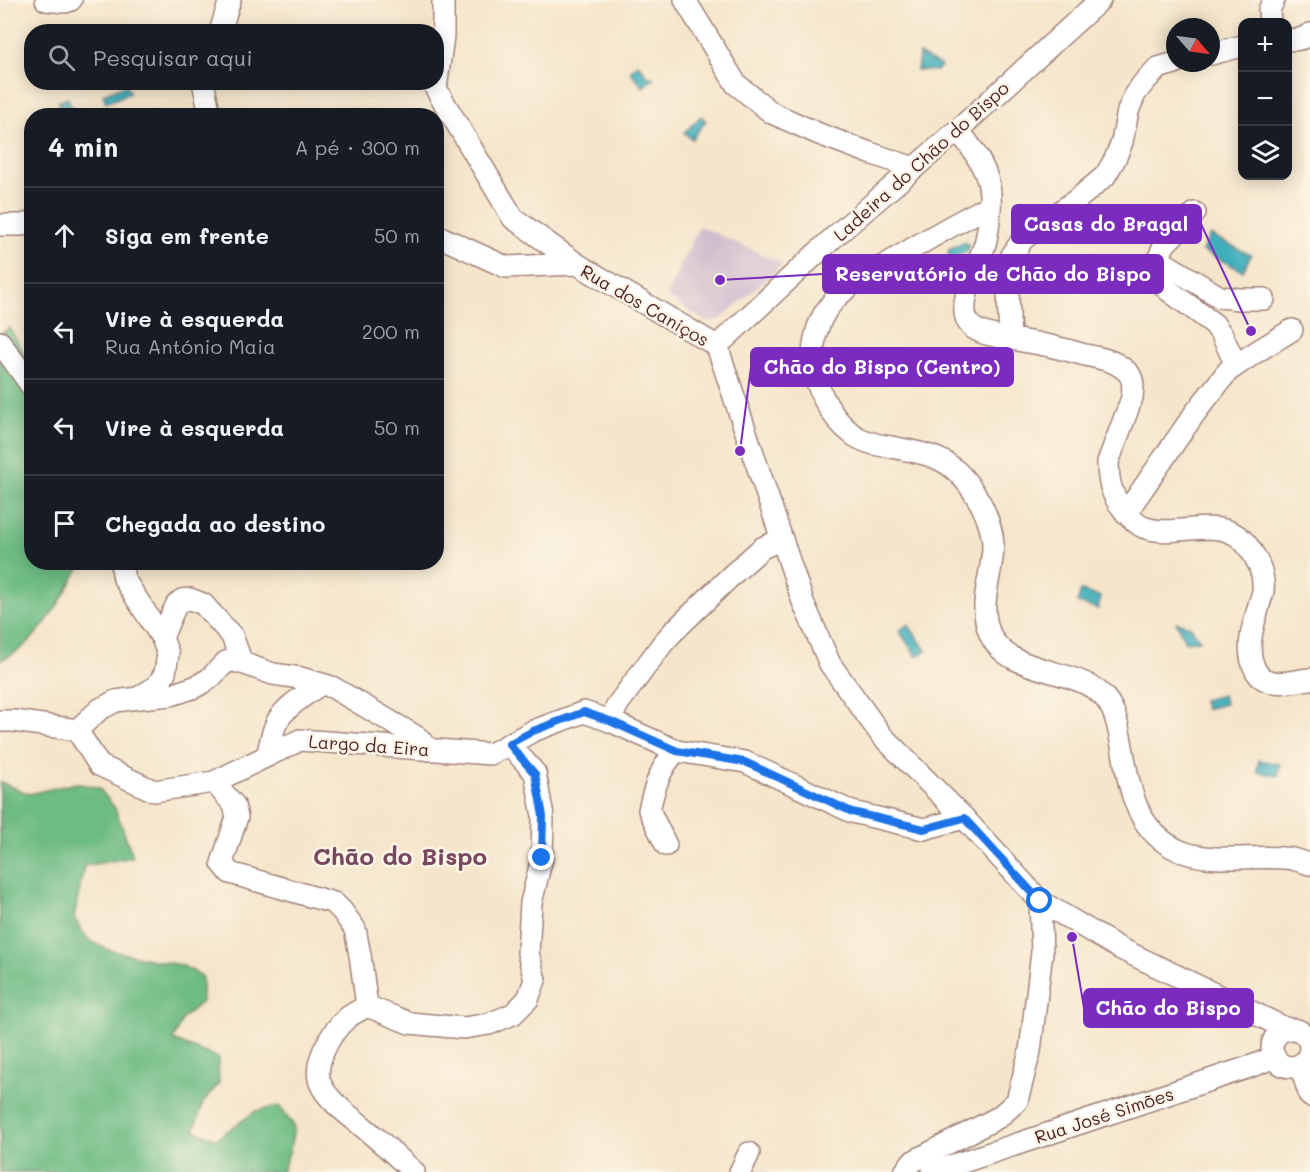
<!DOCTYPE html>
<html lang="pt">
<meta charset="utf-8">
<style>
body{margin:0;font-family:Mali,sans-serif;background:#242831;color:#f1f3f6}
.controls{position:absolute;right:18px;top:18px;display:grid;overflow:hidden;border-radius:12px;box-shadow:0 3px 15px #0003}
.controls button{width:54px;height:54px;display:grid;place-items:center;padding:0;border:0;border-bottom:2px solid #363941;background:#171b24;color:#f1f3f6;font:30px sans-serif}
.compass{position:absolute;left:1166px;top:18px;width:54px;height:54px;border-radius:50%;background:#171b24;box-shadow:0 3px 15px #0003;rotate:118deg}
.stop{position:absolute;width:18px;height:18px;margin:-14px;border:4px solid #1a73e8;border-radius:50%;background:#fff}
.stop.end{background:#1a73e8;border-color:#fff;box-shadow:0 2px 6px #0008}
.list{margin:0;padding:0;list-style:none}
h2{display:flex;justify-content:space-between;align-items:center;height:78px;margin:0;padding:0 24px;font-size:26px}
h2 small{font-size:20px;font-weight:400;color:#9ea1a6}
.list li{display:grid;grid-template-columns:39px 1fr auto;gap:18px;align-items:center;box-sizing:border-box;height:96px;padding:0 24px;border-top:2px solid #363941}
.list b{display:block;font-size:22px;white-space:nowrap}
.list p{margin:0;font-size:20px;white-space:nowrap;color:#9ea1a6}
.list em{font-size:20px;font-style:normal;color:#9ea1a6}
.icon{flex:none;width:33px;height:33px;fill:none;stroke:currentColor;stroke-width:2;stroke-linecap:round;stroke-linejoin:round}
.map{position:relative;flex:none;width:1310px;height:1172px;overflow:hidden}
.search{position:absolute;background:#171b24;box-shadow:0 3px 15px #0003;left:24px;top:24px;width:420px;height:66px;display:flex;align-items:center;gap:15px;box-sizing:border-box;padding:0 21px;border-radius:24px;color:#9ea1a6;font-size:22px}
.panel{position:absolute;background:#171b24;box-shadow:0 3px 15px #0003;left:24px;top:108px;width:420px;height:462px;border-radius:24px}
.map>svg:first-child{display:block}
.industrial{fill:#d0bdcd}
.forest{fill:#6ebc84;stroke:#5c6e58;stroke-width:1.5}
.water{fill:#40afbc;stroke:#456774;stroke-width:1.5}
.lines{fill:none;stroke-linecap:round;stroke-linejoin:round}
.minor-casing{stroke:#a0827a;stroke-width:24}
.minor{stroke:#fff;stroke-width:21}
.route{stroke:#1a73e8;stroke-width:8}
.labels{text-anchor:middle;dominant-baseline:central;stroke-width:5;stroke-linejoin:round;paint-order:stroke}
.street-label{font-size:18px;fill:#4a1f2b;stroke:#fcf5e5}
.district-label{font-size:24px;font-weight:bold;fill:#764961;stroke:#fcf5e5}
.leader{fill:none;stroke:#7b2cbf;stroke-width:2}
.callout-dot{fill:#7b2cbf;stroke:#fcf5e5;stroke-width:2}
.callout{fill:#7b2cbf;stroke:#7b2cbf;stroke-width:2}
.callout-label{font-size:20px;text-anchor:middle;font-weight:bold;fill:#fff}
</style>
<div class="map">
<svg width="1310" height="1172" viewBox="0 0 1310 1172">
<rect width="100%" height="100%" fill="#fcf5e5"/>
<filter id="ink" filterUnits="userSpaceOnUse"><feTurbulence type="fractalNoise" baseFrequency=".0167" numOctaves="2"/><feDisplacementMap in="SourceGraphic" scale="12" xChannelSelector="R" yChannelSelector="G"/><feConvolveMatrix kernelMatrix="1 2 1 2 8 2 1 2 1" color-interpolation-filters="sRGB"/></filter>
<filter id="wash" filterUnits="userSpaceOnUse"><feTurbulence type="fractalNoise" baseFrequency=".008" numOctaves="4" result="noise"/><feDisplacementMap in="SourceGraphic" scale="24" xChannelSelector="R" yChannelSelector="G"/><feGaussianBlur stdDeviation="1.35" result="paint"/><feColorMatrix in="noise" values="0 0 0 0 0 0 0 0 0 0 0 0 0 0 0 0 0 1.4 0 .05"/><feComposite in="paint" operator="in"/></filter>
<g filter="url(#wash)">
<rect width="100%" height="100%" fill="#f5e5ca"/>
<path class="industrial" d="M699,226L783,264L721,319L712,321H704L667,296Z"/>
<g class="forest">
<path d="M10,328L31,367L32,562L82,563C64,595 37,648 0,660V334Z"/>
<path d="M0,782L29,794L76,783L99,788L115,808L133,857L84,866L74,918L88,940L109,950L157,961L181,965L202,976V1002L183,1018L173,1040L218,1058L219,1083L203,1103L194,1130L216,1139L256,1111L279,1106L294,1126L290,1150L282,1172H0Z"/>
</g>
<g class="water">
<path d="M919,54L941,66L937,71L917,70Z"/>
<path d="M638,64L649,78L652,77L653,79L643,87L630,71Z"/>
<path d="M126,85L130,93L106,103L103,94Z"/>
<path d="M68,98L75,115H64L58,102Z"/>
<path d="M701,116L706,121L692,139L684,133Z"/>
<path d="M1210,235L1251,255L1243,271L1202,251Z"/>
<path d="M963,242L969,245L968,251L954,258L948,256L949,249Z"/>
<path d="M1081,591L1101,597L1098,609L1077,603Z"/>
<path d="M1176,622L1190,626L1200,640L1185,642Z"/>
<path d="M908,624L926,650L917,657L899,631Z"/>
<path d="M1223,695L1225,704L1205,709L1203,700Z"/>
<path d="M1259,760L1280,764L1278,776L1257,772Z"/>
</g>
</g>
<g filter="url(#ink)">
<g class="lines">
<g class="minor-casing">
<g id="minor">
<path d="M46,0L65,2L71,0"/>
<path d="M443,0V36L436,89L513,218L577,264"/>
<path d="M685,0L736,84L772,113L819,134L870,153L914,168"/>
<path d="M1270,22L1269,10L1274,0"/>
<path d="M220,32L230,0"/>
<path d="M1288,39C1296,41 1303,39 1310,34"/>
<path d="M1211,54L1242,46"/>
<path d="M205,82L204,86L210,116"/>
<path d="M958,130C971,146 984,164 989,185C992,201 989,228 985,244C979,264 953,308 971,326C981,336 1008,338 1023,341C1044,344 1064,349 1085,355C1094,357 1103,358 1112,362C1118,364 1126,370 1130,375C1134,382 1133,390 1132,398L1108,462C1108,480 1111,495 1123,509C1128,515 1136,524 1143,527C1177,540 1222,512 1247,545C1257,558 1265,574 1263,591C1262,597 1259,603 1258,609C1252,628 1245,652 1256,671C1260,678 1265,681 1274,682C1285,684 1299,680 1310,679"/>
<path d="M990,206C954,223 921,243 887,264C868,275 845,286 831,304C815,323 810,351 815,375C820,396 833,419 851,433C862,442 876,445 891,447C934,455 954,458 978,499C985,510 993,532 993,545C993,575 977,604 990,634C1007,674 1071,667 1100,693C1113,704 1117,721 1120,736C1129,780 1131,828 1178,850C1209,864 1251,855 1284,858C1293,858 1302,862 1310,864"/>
<path d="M0,225H22L32,222"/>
<path d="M436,235L506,267L577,264L717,346"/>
<path d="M1156,265L1164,245L1195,213"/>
<path d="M1010,339L1007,270L1012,255L1023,239L1079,198L1105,176L1115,159L1122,142L1128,111L1135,94L1145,81L1158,68L1175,63"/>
<path d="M0,342L32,387"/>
<path d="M717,346L803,602L830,664L882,736L964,818L1040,901L1119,948L1287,1029"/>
<path d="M717,346L833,238L958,130L1100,0"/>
<path d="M1236,365L1222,335L1214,324L1168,290L1154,276C1153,269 1155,266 1161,261L1220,297L1239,299H1264"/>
<path d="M1126,513L1195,413L1228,371L1253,354L1292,330"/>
<path d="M121,562L124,579L162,638L168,654L165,673L157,686L138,698L116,701L100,709L77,730L99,765L154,791L214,782L300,740L491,754L533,731L584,712L610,721L677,751L745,762L852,812L924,829L964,818"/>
<path d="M162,638L172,614L177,604L182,600L190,599L203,604L232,636L242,663"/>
<path d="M140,698L171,695L195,687L209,679L226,662L233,661L242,663L273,674L301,678L332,687L417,737L430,750"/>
<path d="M0,721H14L77,730"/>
<path d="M610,721L618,704L663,643L673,632L734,573L762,548L782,539"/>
<path d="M267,756C270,745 272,730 278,720C286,706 308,693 321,684"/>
<path d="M214,782L234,805L237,817L222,863L230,873L334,903L342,911L355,929L360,955L367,1006L409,1023L464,1028L489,1024L513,1014L528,999L535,980L528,953L531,903L542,858L543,816L535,773L509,744"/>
<path d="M666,845L649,810C654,789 660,766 677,751"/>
<path d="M367,1006C361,1010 353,1013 347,1018C331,1032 310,1066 322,1087C331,1103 349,1115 362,1126C380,1141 397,1156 414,1172"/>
<circle cx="1291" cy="1048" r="19"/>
<path d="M1300,1065L1310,1096"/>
<path d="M740,1172L749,1153"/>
<path d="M905,1172L912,1162L999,1117L1017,1101L1030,1051L1042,952L1040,901"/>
<path d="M933,1172L1252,1066L1275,1057"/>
</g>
</g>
<use href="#minor" class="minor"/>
</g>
</g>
<g class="lines" filter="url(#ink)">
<path class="route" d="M542,858L543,816L535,774L509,744L533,731L584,712L610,721L677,751L745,762L852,812L924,829L964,818L1040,901"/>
</g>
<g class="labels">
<g class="street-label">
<text transform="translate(921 161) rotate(-42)">Ladeira do Chão do Bispo</text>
<text transform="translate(645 305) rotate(30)">Rua dos Caniços</text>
<text transform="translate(369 745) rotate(4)">Largo da Eira</text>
<text transform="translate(1104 1115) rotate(-18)">Rua José Simões</text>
</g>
<g class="district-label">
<text x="400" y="855">Chão do Bispo</text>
</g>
</g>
<path class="leader" d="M1251 331L1201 224M720 280L823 274M740 451L751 367M1072 937L1084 1008"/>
<g class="callout-dot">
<circle cx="1251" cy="331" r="6"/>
<circle cx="720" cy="280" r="6"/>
<circle cx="740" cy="451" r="6"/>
<circle cx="1072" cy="937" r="6"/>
</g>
<g class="callout">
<rect x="1012" y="205" width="189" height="38" rx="6"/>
<rect x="823" y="255" width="340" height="38" rx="6"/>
<rect x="751" y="348" width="262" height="38" rx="6"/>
<rect x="1084" y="989" width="169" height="38" rx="6"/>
</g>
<g class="callout-label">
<text x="1106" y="231">Casas do Bragal</text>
<text x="993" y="281">Reservatório de Chão do Bispo</text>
<text x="882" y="374">Chão do Bispo (Centro)</text>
<text x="1168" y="1015">Chão do Bispo</text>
</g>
</svg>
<div class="controls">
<button>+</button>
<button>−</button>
<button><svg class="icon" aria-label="layers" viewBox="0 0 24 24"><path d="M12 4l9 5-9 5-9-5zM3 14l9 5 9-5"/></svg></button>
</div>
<svg class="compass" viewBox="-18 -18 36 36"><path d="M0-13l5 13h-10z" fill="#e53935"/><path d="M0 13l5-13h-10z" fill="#9ea1a6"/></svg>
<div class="stop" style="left:1040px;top:901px"></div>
<div class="stop end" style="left:542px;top:858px"></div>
<div class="search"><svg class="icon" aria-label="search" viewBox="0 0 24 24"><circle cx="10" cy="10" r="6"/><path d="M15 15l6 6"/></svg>Pesquisar aqui</div>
<section class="panel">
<h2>4 min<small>A pé · 300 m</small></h2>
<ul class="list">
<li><svg class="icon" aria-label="ahead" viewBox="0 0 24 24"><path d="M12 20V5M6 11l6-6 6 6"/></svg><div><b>Siga em frente</b></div><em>50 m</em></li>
<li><svg class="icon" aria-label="left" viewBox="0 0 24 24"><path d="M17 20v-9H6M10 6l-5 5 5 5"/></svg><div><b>Vire à esquerda</b><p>Rua António Maia</p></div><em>200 m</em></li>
<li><svg class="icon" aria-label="left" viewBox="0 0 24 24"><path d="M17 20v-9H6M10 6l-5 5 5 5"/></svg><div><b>Vire à esquerda</b></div><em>50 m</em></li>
<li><svg class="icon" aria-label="arrive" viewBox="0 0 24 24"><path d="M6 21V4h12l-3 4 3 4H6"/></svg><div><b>Chegada ao destino</b></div></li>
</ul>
</section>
</div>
